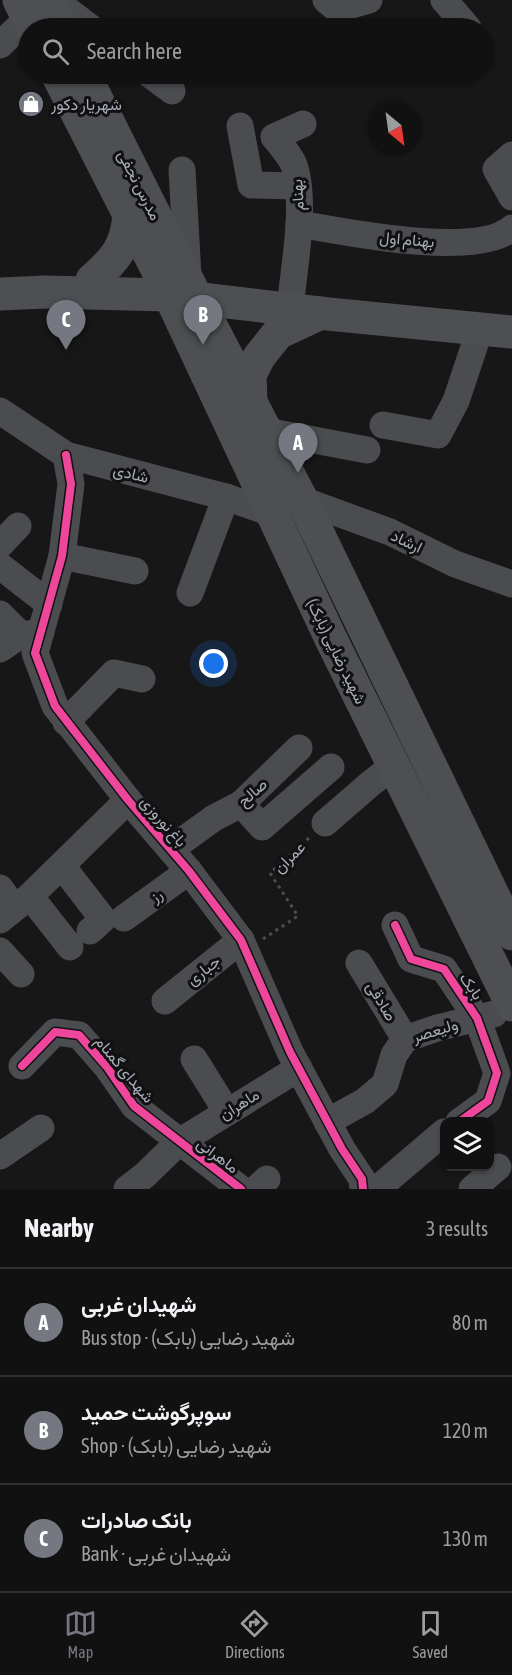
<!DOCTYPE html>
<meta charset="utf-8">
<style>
body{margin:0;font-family:"Asap Condensed",Vazirmatn,sans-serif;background:#1a1a1a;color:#f1f3f6}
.controls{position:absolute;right:18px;bottom:18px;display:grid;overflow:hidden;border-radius:12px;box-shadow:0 2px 4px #0004}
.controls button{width:54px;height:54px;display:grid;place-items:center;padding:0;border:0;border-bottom:2px solid #303131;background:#111;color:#f1f3f6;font:30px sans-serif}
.compass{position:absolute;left:368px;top:102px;width:54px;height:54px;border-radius:50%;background:#111;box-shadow:0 2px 4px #0004;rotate:151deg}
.you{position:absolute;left:214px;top:664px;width:21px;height:21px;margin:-15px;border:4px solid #fff;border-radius:50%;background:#1a73e8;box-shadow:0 0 0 9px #1a73e833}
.badge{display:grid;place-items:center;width:39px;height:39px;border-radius:50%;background:#757880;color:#fff;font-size:20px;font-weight:700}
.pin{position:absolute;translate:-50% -50px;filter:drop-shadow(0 2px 3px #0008)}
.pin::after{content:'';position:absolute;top:32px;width:21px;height:18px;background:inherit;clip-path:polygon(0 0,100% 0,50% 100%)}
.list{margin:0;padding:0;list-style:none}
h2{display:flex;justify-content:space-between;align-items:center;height:78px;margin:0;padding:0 24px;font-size:26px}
h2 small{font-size:20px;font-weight:400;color:#9c9d9f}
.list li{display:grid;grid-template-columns:39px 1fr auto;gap:18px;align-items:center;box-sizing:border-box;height:108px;padding:0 24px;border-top:2px solid #303131}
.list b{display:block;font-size:22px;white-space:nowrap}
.list p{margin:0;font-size:20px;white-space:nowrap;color:#9c9d9f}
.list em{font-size:20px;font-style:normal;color:#9c9d9f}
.icon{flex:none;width:33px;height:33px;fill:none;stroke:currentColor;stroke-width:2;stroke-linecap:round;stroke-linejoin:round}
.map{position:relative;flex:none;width:512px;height:1189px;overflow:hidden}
.search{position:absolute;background:#111;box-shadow:0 2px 4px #0004;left:18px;right:18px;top:18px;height:66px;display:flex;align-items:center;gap:15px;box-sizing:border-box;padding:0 21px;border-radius:33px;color:#9c9d9f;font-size:22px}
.sheet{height:402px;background:#111}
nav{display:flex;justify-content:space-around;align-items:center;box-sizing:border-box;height:84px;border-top:2px solid #303131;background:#111;font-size:16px;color:#9c9d9f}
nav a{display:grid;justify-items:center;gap:3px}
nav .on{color:#757880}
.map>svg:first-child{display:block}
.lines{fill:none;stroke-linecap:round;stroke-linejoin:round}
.path{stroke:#4d4e52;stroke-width:3;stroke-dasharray:3 4.5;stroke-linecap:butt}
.minor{stroke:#4b4c50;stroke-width:27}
.major{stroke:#4d4f52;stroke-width:33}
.cycleway-casing{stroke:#111113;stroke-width:11}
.cycleway{stroke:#ed469a;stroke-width:8}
.labels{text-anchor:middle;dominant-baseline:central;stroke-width:6;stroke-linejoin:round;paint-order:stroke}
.poi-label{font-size:16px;fill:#a8adb8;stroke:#111113;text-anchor:start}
.street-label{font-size:16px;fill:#a8adb8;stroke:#111113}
</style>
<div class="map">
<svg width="512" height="1189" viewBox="0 0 512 1189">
<rect width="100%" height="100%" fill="#171717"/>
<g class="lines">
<path class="path" d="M263,939L298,916L270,873L309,838"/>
<g class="minor">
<path d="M54,0L91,28"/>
<path d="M326,0L337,9L369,0"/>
<path d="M444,0L468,28"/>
<path d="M0,45L28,18"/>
<path d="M149,74L172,91"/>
<path d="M240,126L251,185L298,186"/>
<path d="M512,155L496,169L512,197"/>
<path d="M182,170L188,276"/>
<path d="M299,224C346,232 476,259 512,228"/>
<path d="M292,291C296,255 305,203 295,168C292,157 281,146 274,137L303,124"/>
<path d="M0,411L66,455L226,497L271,513"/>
<path d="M383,425L438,435L456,401L480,329"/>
<path d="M266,431L367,450"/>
<path d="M66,455L71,484L62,556L35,653L55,706L128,800L189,871L241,940L290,1052L342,1149L362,1179L363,1189"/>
<path d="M302,500L390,532L455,564L512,584"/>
<path d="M0,545L18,526"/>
<path d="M62,556L135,571"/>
<path d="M0,566L49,604"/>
<path d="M190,593L226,497"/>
<path d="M0,614L21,635"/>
<path d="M0,649L21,635L41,632"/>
<path d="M66,722L114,673L142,679"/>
<path d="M241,804L262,827L331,767"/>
<path d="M325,823L370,784L393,766"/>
<path d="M171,849L214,818L241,804L299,748"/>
<path d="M62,866L103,919L90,931"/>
<path d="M0,888L14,908"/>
<path d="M30,896L70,947"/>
<path d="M124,918L189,871"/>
<path d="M0,920L30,896L128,800"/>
<path d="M395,925L411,959L444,969L477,1018L497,1073L488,1101L459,1122"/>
<path d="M0,951L21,974"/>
<path d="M359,963L405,1039"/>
<path d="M165,1001L241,940"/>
<path d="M194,1059L227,1112"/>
<path d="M22,1066L55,1032L79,1035L107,1067L134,1106L241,1189"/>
<path d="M327,1122L365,1101L385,1084L394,1055L405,1039L437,1028L494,1014"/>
<path d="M0,1156L41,1128"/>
<path d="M127,1189L145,1175L179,1142L299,1068"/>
<path d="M256,1189L267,1179"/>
<path d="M377,1189L444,1132"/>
<path d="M472,1189L498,1167"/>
</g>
<g class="major">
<path d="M19,0L33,28"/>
<path d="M47,0L62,28"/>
<path d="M57,74L162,279L331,639L512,1005"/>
<path d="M84,74L196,297L302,500L512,934"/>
<path d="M92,280C116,259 126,247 129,215"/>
<path d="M0,294L45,292L169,295L328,314L512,332"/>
<path d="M251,402L250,375L259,357L278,333L321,313"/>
</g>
<g class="cycleway-casing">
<g id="cycleway">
<path d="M66,455L71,484L62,556L35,653L55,706L128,800L189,871L241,940L290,1052L342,1149L362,1179L363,1189"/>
<path d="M395,925L411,959L444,969L477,1018L497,1073L488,1101L459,1122"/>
<path d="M22,1066L55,1032L79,1035L107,1067L134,1106L241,1189"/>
</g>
</g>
<use href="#cycleway" class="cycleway"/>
</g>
<defs>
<g id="shop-disc" transform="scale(1.35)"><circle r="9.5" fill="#757880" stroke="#111113"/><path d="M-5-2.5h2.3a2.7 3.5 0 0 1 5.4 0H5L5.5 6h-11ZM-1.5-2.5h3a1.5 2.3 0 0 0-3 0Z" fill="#fff"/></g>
</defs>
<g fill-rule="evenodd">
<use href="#shop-disc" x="31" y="104"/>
</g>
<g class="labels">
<g class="poi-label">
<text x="51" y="104">شهریار دکور</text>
</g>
<g class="street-label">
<text transform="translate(140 185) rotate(63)">مدرس نجفی</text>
<text transform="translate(297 195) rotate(-94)">بهنام</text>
<text transform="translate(407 239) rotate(5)">بهنام اول</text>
<text transform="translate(131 473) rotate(14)">شادی</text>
<text transform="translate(407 541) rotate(26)">ارشاد</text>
<text transform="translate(337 651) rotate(64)">شهید رضایی (بابک)</text>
<text transform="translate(252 792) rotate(-41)">صالح</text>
<text transform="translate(164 821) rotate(49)">باغ نوروزی</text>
<text transform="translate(289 857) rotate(-45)">عمران</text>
<text transform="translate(156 895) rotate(-36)">رز</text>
<text transform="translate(203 970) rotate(-38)">جباری</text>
<text transform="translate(472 986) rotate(55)">بابک</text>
<text transform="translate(382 1001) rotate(59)">صادقی</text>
<text transform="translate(435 1030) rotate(-17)">ولیعصر</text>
<text transform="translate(125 1069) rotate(50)">شهدای گمنام</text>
<text transform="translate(239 1104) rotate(-32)">ماهران</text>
<text transform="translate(218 1155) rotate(37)">ماهرانی</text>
</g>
</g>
</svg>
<div class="controls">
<button><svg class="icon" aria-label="layers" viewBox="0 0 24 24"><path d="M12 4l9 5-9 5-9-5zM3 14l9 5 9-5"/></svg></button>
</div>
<svg class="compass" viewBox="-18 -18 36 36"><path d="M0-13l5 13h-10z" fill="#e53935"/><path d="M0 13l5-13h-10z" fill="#9c9d9f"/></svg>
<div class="you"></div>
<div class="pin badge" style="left:298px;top:473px">A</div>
<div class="pin badge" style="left:203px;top:345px">B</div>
<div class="pin badge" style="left:66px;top:350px">C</div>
<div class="search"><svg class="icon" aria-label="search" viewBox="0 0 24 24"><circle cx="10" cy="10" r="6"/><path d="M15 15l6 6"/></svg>Search here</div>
</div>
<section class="sheet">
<h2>Nearby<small>3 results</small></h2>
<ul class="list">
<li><span class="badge">A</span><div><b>شهیدان غربی</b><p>Bus stop · شهید رضایی (بابک)</p></div><em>80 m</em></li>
<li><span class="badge">B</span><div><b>سوپرگوشت حمید</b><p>Shop · شهید رضایی (بابک)</p></div><em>120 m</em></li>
<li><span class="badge">C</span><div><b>بانک صادرات</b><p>Bank · شهیدان غربی</p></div><em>130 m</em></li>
</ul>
</section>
<nav>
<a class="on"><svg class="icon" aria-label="map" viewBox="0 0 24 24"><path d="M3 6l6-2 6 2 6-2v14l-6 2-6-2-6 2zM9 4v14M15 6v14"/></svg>Map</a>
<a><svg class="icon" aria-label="directions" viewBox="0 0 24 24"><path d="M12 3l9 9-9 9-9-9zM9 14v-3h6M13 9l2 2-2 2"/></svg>Directions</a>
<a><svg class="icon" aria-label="saved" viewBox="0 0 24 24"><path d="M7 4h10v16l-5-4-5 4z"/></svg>Saved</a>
</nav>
